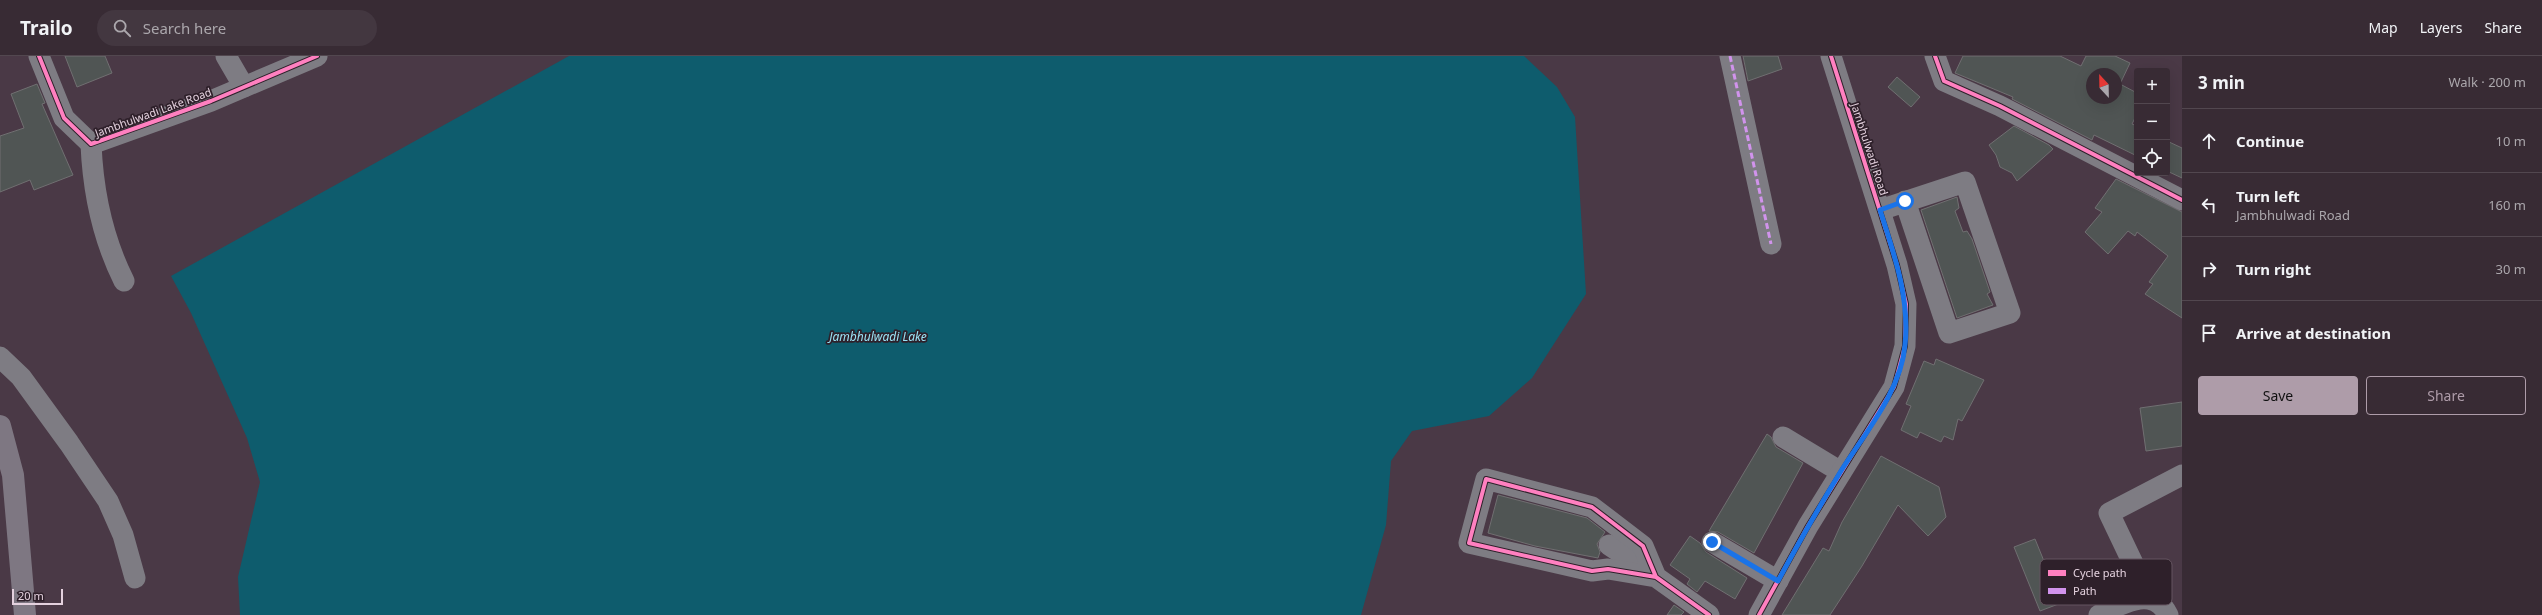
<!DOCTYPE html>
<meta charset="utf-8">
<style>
body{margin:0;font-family:"Noto Sans",sans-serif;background:#433740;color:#f1f3f6}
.controls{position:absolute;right:12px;top:12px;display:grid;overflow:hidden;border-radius:4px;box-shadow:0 4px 16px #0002}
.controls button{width:36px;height:36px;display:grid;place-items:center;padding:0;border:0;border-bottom:1px solid #52474f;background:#382b34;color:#f1f3f6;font:20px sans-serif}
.compass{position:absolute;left:2086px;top:12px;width:36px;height:36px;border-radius:50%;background:#382b34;box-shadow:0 4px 16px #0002;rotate:338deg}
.scale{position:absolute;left:12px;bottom:10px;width:51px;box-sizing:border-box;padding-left:4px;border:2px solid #e4d1de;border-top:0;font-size:11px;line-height:14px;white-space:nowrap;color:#e4d1de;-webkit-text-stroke:3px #2e202a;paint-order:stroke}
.stop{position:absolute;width:12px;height:12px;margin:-9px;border:3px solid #1a73e8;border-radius:50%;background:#fff}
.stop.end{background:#1a73e8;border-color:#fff;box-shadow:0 1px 4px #0008}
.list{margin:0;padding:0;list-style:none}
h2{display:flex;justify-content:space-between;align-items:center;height:52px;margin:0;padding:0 16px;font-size:17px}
h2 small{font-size:13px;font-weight:400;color:#aba7ac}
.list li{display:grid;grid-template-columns:26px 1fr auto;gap:12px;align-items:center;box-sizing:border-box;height:64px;padding:0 16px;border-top:1px solid #52474f}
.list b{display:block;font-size:15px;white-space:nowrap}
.list p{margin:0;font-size:13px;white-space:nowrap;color:#aba7ac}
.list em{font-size:13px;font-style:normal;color:#aba7ac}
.actions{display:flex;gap:8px;padding:12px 16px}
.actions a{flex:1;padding:9px 0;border:1px solid #ae9ca9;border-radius:4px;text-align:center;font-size:14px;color:#ae9ca9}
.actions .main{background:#ae9ca9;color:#111}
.icon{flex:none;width:22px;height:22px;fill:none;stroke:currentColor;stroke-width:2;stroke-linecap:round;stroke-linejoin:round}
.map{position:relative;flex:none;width:2182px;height:559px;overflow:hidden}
header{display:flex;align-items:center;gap:24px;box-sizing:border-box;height:56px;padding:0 20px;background:#382b34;border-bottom:1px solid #52474f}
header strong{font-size:19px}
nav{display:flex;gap:22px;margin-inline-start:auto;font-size:14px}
.search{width:280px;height:36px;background:#433740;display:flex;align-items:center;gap:10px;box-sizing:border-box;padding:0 14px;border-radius:22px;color:#aba7ac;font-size:15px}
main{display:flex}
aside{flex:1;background:#382b34}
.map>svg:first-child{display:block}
.water{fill:#0e5c6d}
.building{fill:#505554;stroke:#706f71;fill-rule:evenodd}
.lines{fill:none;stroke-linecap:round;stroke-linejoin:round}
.minor{stroke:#7e7c83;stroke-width:21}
.highway{stroke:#7e7782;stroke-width:22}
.quiet{stroke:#d193ec;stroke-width:3;stroke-dasharray:6 3;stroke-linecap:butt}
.cycleway-casing{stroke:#2e202a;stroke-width:6}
.cycleway{stroke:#ff80c0;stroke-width:4}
.route{stroke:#1a73e8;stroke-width:5}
.labels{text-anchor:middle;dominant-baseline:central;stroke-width:3.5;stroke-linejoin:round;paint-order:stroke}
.street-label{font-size:11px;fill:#e4d1de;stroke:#2e202a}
.water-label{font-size:12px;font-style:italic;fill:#9ae3f5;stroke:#2e202a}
.key{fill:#2e202a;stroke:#655560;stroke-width:1}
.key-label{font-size:11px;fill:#e4d1de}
</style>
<header>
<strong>Trailo</strong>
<div class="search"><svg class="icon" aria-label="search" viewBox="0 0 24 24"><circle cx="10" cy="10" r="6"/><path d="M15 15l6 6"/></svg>Search here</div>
<nav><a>Map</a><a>Layers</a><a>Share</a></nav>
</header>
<main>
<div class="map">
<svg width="2182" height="559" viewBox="0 0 2182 559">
<rect width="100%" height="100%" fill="#4a3946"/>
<path class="water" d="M569,0H1524L1557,31L1575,61L1586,238L1532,322L1489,360L1412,375L1391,405L1386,469L1361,559H240L238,521L260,426L247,382L191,257L171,220Z"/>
<g class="building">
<path d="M65,0H105L112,17L77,31Z"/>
<path d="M1743,0H1778L1782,13L1748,25Z"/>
<path d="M1963,0H2060L2081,10L2086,0H2115L2130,7L2120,28L2137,37V58L2132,68L2137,70V100L2094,79L2092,84L2012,43L2013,41L1955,17ZM2092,18H2116V42H2092Z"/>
<path d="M1897,21L1920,41L1911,51L1888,31Z"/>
<path d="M37,28L45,47L42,48L73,119L34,134L30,124L0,136V80L24,72L11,38Z"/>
<path d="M2014,70L2049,89L2053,93L2017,125L2012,117L2000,111L1996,99L1989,89Z"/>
<path d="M2167,85L2182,92V122L2167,115Z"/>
<path d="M2116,123L2182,156V262L2145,238L2153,228L2149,226L2168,200L2137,176L2135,180L2128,175L2108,198L2085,176L2102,156L2095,152Z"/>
<path d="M1957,141L1959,152L1955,155L1963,176L1967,175L1972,183L1990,236L1987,238L1993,249L1957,262L1921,154Z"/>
<path d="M1936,303L1984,324L1962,365L1958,363L1953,384L1944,380L1941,386L1920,376L1917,382L1901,374L1911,350L1906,348L1924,305L1934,309Z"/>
<path d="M2182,346V390L2146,395L2140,352Z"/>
<path d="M1767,378L1771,381L1776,391L1803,407L1754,497L1718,476L1709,475Z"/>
<path d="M1881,400L1939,431L1946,461L1928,480L1898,449L1862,510L1830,559H1782L1823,492L1829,495L1842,466Z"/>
<path d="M1498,439L1587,462L1605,476L1597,488L1600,496L1598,502L1535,490L1488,477Z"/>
<path d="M1690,480L1700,487L1706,496L1747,522L1735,543L1705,525L1697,536L1687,528L1690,523L1670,509Z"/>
<path d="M2035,483L2061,547L2040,555L2014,491Z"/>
<path d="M1674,549L1684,556L1681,559H1667Z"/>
</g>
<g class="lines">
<g class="minor">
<path d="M39,0L64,62L91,88L211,45L317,0"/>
<path d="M226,0L244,31"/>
<path d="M1730,0L1771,188"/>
<path d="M1935,0L1944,25L2000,50L2182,144"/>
<path d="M91,88C93,136 102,181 124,225"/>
<path d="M1880,154L1965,126L2010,257L1949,277L1905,145"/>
<path d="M0,301L21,321L69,387L108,445L123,479L135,522"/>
<path d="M1783,381L1841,416"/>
<path d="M1712,486L1778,525"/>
<path d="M1609,489L1651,517"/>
<path d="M1656,521L1608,513L1592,515L1469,487L1486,423L1592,451L1643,490L1656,521L1709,559"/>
<path d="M2150,543L2109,457L2182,419"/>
<path d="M1759,559L1808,470L1894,331L1905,290L1906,248L1897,209L1831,0"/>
<path d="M2099,559C2120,549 2153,528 2168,559"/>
</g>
<path class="highway" d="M0,370L13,419L25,559"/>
<path class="quiet" d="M1730,0L1771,188"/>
<g class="cycleway-casing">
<g id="cycleway">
<path d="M39,0L64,62L91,88L211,45L317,0"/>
<path d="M1935,0L1944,25L2000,50L2182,144"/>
<path d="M1656,521L1608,513L1592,515L1469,487L1486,423L1592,451L1643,490L1656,521L1709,559"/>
<path d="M1759,559L1808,470L1894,331L1905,290L1906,248L1897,209L1831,0"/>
</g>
</g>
<use href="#cycleway" class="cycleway"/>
</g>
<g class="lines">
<path class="route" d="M1712,486L1778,525C1798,488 1819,451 1841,415C1865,377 1901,335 1905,289C1910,242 1894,198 1880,154L1905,145"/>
</g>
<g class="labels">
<g class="street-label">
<text transform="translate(153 56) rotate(-20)">Jambhulwadi Lake Road</text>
<text transform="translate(1870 93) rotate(72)">Jambhulwadi Road</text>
</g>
<g class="water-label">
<text x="878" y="280">Jambhulwadi Lake</text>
</g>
</g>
<rect x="2040" y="503" width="132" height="46" rx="6" class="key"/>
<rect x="2048" y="514" width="18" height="6" fill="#ff80c0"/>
<rect x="2048" y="532" width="18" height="6" fill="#d193ec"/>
<g class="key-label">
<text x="2073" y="521">Cycle path</text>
<text x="2073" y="539">Path</text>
</g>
</svg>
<div class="controls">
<button>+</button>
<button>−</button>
<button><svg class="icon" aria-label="locate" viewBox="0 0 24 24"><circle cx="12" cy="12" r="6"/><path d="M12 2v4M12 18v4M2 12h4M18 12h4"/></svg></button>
</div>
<svg class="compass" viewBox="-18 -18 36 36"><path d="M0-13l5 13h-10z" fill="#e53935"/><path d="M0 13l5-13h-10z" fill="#aba7ac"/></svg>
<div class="scale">20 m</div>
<div class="stop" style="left:1905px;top:145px"></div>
<div class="stop end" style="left:1712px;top:486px"></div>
</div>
<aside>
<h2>3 min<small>Walk · 200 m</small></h2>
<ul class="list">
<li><svg class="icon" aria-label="ahead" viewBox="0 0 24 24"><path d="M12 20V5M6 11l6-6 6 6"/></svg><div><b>Continue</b></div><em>10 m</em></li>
<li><svg class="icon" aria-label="left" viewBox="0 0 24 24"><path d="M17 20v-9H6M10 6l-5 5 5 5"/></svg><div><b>Turn left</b><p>Jambhulwadi Road</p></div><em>160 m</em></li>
<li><svg class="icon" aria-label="right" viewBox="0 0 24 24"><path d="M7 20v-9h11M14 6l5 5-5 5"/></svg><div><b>Turn right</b></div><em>30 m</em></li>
<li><svg class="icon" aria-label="arrive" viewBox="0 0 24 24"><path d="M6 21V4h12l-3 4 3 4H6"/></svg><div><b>Arrive at destination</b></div></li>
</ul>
<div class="actions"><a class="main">Save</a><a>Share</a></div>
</aside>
</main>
